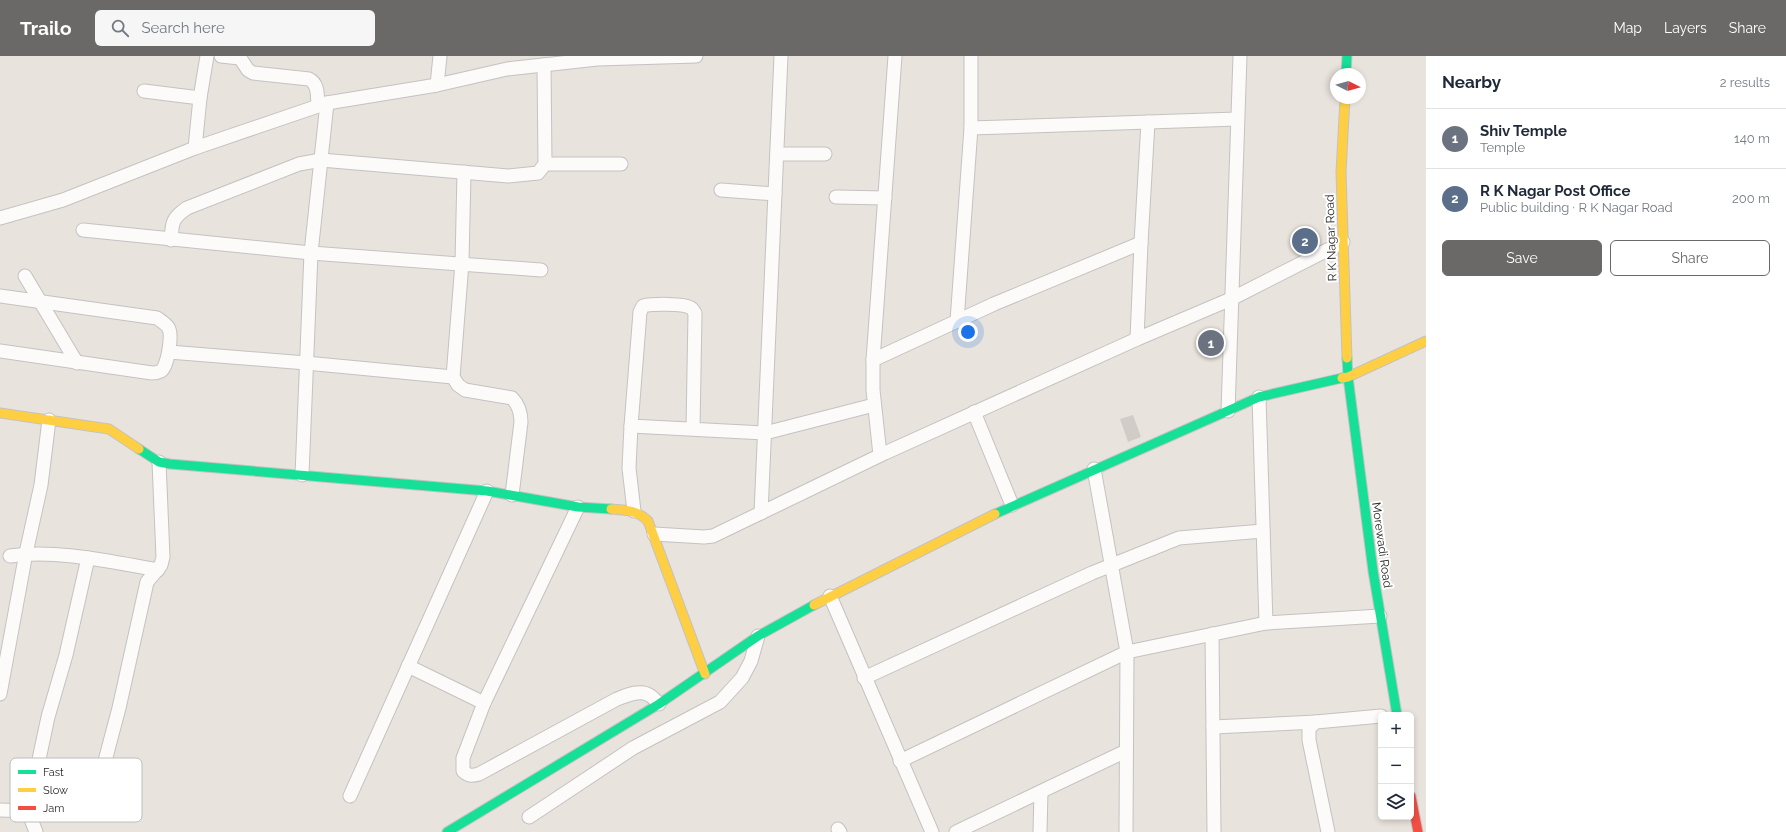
<!DOCTYPE html>
<meta charset="utf-8">
<style>
body{margin:0;font-family:Raleway,sans-serif;background:#f6f6f7;color:#1f2937}
.controls{position:absolute;right:12px;bottom:12px;display:grid;overflow:hidden;border-radius:6px;box-shadow:0 2px 6px #0003}
.controls button{width:36px;height:36px;display:grid;place-items:center;padding:0;border:0;border-bottom:1px solid #e0e1e3;background:#fff;color:#1f2937;font:20px sans-serif}
.compass{position:absolute;left:1330px;top:12px;width:36px;height:36px;border-radius:50%;background:#fff;box-shadow:0 2px 6px #0003;rotate:96deg}
.you{position:absolute;left:968px;top:276px;width:14px;height:14px;margin:-10px;border:3px solid #fff;border-radius:50%;background:#1a73e8;box-shadow:0 0 0 6px #1a73e833}
.badge{display:grid;place-items:center;width:26px;height:26px;border-radius:50%;background:#6b6967;color:#fff;font-size:13px;font-weight:700}
.pin{position:absolute;translate:-50% -50%;border:2px solid #fff;box-shadow:0 1px 4px #0006}
.list{margin:0;padding:0;list-style:none}
h2{display:flex;justify-content:space-between;align-items:center;height:52px;margin:0;padding:0 16px;font-size:17px}
h2 small{font-size:13px;font-weight:400;color:#747a83}
.list li{display:grid;grid-template-columns:26px 1fr auto;gap:12px;align-items:center;box-sizing:border-box;height:60px;padding:0 16px;border-top:1px solid #e0e1e3}
.list b{display:block;font-size:15px;white-space:nowrap}
.list p{margin:0;font-size:13px;white-space:nowrap;color:#747a83}
.list em{font-size:13px;font-style:normal;color:#747a83}
.actions{display:flex;gap:8px;padding:12px 16px}
.actions a{flex:1;padding:9px 0;border:1px solid #6b6967;border-radius:6px;text-align:center;font-size:14px;color:#6b6967}
.actions .main{background:#6b6967;color:#fff}
.icon{flex:none;width:22px;height:22px;fill:none;stroke:currentColor;stroke-width:2;stroke-linecap:round;stroke-linejoin:round}
.map{position:relative;flex:none;width:1426px;height:776px;overflow:hidden}
header{display:flex;align-items:center;gap:24px;box-sizing:border-box;height:56px;padding:0 20px;background:#6b6967;color:#fff}
header strong{font-size:19px}
nav{display:flex;gap:22px;margin-inline-start:auto;font-size:14px}
.search{width:280px;height:36px;background:#f6f6f7;display:flex;align-items:center;gap:10px;box-sizing:border-box;padding:0 14px;border-radius:6px;color:#747a83;font-size:15px}
main{display:flex}
aside{flex:1;background:#fff}
.map>svg:first-child{display:block}
.building{fill:#d0cdc8}
.lines{fill:none;stroke-linecap:round;stroke-linejoin:round}
.street-casing{stroke:#c4c2c2;stroke-width:15}
.fast-casing{stroke:#c4c2c2;stroke-width:11}
.slow-casing{stroke:#c4c2c2;stroke-width:11}
.jam-casing{stroke:#c4c2c2;stroke-width:11}
.street{stroke:#fcfbfa;stroke-width:13}
.fast{stroke:#16e098;stroke-width:9}
.slow{stroke:#ffcf43;stroke-width:9}
.jam{stroke:#f24e42;stroke-width:9}
.labels{text-anchor:middle;dominant-baseline:central;stroke-width:4;stroke-linejoin:round;paint-order:stroke}
.street-label{font-size:12px;fill:#282828;stroke:#fff}
.key{fill:#fff;stroke:#bebebe;stroke-width:1}
.key-label{font-size:11px;fill:#282828}
</style>
<header>
<strong>Trailo</strong>
<div class="search"><svg class="icon" aria-label="search" viewBox="0 0 24 24"><circle cx="10" cy="10" r="6"/><path d="M15 15l6 6"/></svg>Search here</div>
<nav><a>Map</a><a>Layers</a><a>Share</a></nav>
</header>
<main>
<div class="map">
<svg width="1426" height="776" viewBox="0 0 1426 776">
<rect width="100%" height="100%" fill="#e8e3dc"/>
<g class="building">
<circle cx="1211" cy="287" r="7"/>
<path d="M1133,359L1141,381L1128,386L1120,363Z"/>
</g>
<g class="lines">
<g class="street-casing">
<g id="street">
<path d="M221,0L240,2L248,14L253,17L309,23C319,28 317,40 318,49"/>
<path d="M437,29L440,0"/>
<path d="M144,35L200,42"/>
<path d="M971,72L1237,63"/>
<path d="M195,92L200,42L207,0"/>
<path d="M777,98H825"/>
<path d="M545,108H621"/>
<path d="M464,116L462,207L453,321L458,329L465,334L512,342C519,349 521,356 521,366L512,439"/>
<path d="M721,134L775,138"/>
<path d="M836,141L885,142"/>
<path d="M0,162L63,144L195,92L327,47L437,29L507,13L597,3L696,0"/>
<path d="M83,174L311,197L541,214"/>
<path d="M171,184C172,167 172,162 187,152L299,108L321,104L508,120L538,117L545,108L544,9"/>
<path d="M1141,187L1148,66"/>
<path d="M25,220L77,307"/>
<path d="M0,240L157,262C161,265 167,268 169,273C172,280 168,310 161,315C159,316 155,317 152,317L0,295"/>
<path d="M957,265L971,72V0"/>
<path d="M169,296L306,307L453,321"/>
<path d="M873,304L994,248L1141,187L1137,283"/>
<path d="M1259,341L1266,567"/>
<path d="M1228,355L1240,0"/>
<path d="M974,356L1012,449"/>
<path d="M631,370L629,412L634,455"/>
<path d="M693,373L695,257C693,255 693,253 691,252C684,247 651,248 643,250L640,256L631,370L765,377L874,349"/>
<path d="M880,399L873,334V304L895,0"/>
<path d="M1094,413L1127,596L1126,776"/>
<path d="M302,419L311,197L327,47"/>
<path d="M578,451L484,647L463,702V715C468,720 472,720 479,718L617,643C625,640 640,633 649,639C653,641 656,645 659,648"/>
<path d="M761,457L781,0"/>
<path d="M654,478L704,481L713,480L885,397L1137,283L1231,243L1343,186"/>
<path d="M10,500C56,493 112,506 158,514"/>
<path d="M830,540L932,776"/>
<path d="M1212,578L1214,776"/>
<path d="M408,610L484,647"/>
<path d="M864,622L1092,517L1179,482L1263,475"/>
<path d="M0,638L26,497L41,429L49,364"/>
<path d="M1213,671L1316,666"/>
<path d="M900,705L1127,596L1266,567L1380,560"/>
<path d="M33,736L85,744L92,741L101,720L119,652L147,526L161,509L163,501L159,406"/>
<path d="M350,740L487,435"/>
<path d="M0,754L28,755"/>
<path d="M529,761L633,692L720,646L742,622L751,605L758,580"/>
<path d="M838,773L840,776"/>
<path d="M36,776L28,755L48,661L66,599L88,502"/>
<path d="M956,776L1126,695"/>
<path d="M1040,776L1041,736"/>
<path d="M1328,776L1309,684V672L1316,666L1381,660"/>
</g>
</g>
<g class="fast-casing">
<g id="fast">
<path d="M1346,18L1347,0"/>
<path d="M1347,302L1348,321L1373,515L1397,659"/>
<path d="M139,393L159,406L170,408L487,435L578,451L611,453"/>
<path d="M995,458L1259,341L1342,322"/>
<path d="M447,776L659,648L758,580L814,549"/>
</g>
</g>
<g class="slow-casing">
<g id="slow">
<path d="M1345,42L1341,116L1347,302"/>
<path d="M1342,322L1348,321L1426,285"/>
<path d="M0,357L109,373L139,393"/>
<path d="M611,453C626,454 637,454 648,465L705,618"/>
<path d="M814,549L995,458"/>
</g>
</g>
<g class="jam-casing">
<path id="jam" d="M1411,740L1418,776"/>
</g>
<use href="#street" class="street"/>
<use href="#fast" class="fast"/>
<use href="#slow" class="slow"/>
<use href="#jam" class="jam"/>
</g>
<g class="labels">
<g class="street-label">
<text transform="translate(1331 182) rotate(-92)">R K Nagar Road</text>
<text transform="translate(1382 489) rotate(82)">Morewadi Road</text>
</g>
</g>
<rect x="10" y="702" width="132" height="64" rx="6" class="key"/>
<rect x="18" y="714" width="18" height="4" fill="#16e098"/>
<rect x="18" y="732" width="18" height="4" fill="#ffcf43"/>
<rect x="18" y="750" width="18" height="4" fill="#f24e42"/>
<g class="key-label">
<text x="43" y="720">Fast</text>
<text x="43" y="738">Slow</text>
<text x="43" y="756">Jam</text>
</g>
</svg>
<div class="controls">
<button>+</button>
<button>−</button>
<button><svg class="icon" aria-label="layers" viewBox="0 0 24 24"><path d="M12 4l9 5-9 5-9-5zM3 14l9 5 9-5"/></svg></button>
</div>
<svg class="compass" viewBox="-18 -18 36 36"><path d="M0-13l5 13h-10z" fill="#e53935"/><path d="M0 13l5-13h-10z" fill="#747a83"/></svg>
<div class="you"></div>
<div class="pin badge" style="left:1211px;top:287px;background:#6b7280">1</div>
<div class="pin badge" style="left:1305px;top:185px;background:#5c6f8a">2</div>
</div>
<aside>
<h2>Nearby<small>2 results</small></h2>
<ul class="list">
<li><span class="badge" style="background:#6b7280">1</span><div><b>Shiv Temple</b><p>Temple</p></div><em>140 m</em></li>
<li><span class="badge" style="background:#5c6f8a">2</span><div><b>R K Nagar Post Office</b><p>Public building · R K Nagar Road</p></div><em>200 m</em></li>
</ul>
<div class="actions"><a class="main">Save</a><a>Share</a></div>
</aside>
</main>
